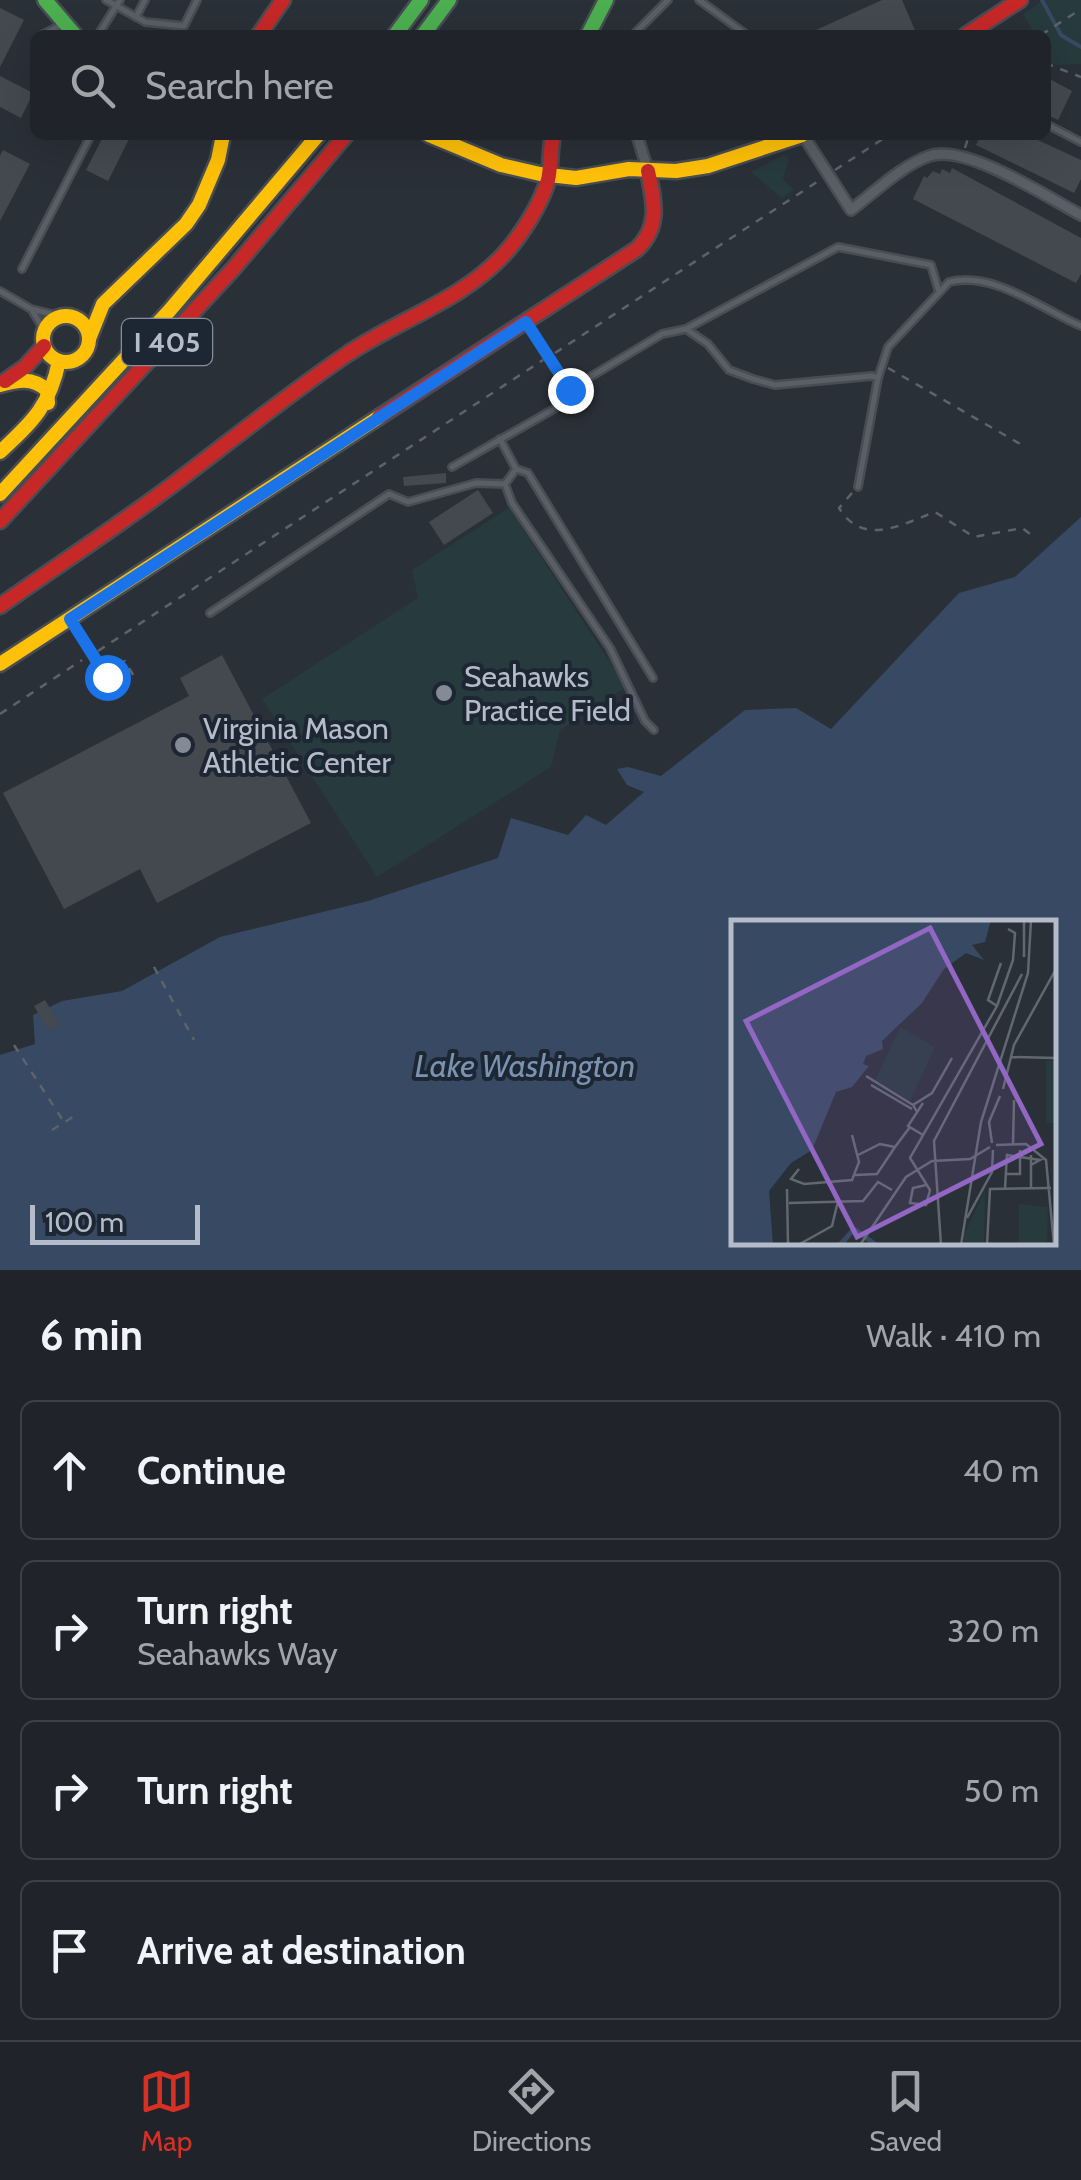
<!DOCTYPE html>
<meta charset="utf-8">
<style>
body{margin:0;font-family:Cabin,sans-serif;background:#282c32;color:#f1f3f6}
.scale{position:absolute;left:30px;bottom:25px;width:170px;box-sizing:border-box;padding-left:10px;border:5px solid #b4bcc9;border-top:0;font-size:28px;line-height:35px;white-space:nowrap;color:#b4bcc9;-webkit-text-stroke:8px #1d2633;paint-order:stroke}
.stop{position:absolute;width:30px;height:30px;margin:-22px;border:8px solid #1a73e8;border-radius:50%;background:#fff}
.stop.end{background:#1a73e8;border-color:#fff;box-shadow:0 2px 10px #0008}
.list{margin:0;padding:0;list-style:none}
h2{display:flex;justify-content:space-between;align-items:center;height:130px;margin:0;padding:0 40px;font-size:42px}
h2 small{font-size:32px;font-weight:400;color:#a2a4a8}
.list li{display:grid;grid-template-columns:65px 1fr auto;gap:30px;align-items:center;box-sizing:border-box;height:140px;margin:0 20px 20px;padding:0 20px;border:2px solid #3d4147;border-radius:15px}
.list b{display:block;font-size:38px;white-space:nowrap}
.list p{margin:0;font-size:32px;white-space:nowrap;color:#a2a4a8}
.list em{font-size:32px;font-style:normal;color:#a2a4a8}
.icon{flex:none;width:55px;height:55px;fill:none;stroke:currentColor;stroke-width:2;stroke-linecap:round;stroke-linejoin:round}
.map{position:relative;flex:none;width:1081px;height:1270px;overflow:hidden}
.search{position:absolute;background:#20242a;box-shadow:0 10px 40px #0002;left:30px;right:30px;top:30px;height:110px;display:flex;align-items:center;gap:25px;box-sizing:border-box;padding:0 35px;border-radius:15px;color:#a2a4a8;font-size:38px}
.sheet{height:770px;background:#20242a}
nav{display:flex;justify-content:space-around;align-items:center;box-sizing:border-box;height:140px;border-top:2px solid #3d4147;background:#20242a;font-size:28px;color:#a2a4a8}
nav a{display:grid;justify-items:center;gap:5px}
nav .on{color:#d93025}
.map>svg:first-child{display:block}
.green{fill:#273a3e}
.water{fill:#384963;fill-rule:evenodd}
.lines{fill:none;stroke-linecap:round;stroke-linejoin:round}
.stream{stroke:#384963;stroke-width:4}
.building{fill:#444950}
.lane-casing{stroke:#484c53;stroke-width:10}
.street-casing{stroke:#484c53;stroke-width:14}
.fast-casing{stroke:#484c53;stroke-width:19}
.slow-casing{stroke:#484c53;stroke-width:19}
.jam-casing{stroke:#484c53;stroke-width:19}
.path{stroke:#5d636a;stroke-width:2.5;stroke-dasharray:8 8;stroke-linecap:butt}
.lane{stroke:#5a5e66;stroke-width:5}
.street{stroke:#5a5e66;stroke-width:9}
.fast{stroke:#4caf50;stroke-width:14}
.slow{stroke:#ffc107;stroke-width:14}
.jam{stroke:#c62828;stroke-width:14}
.route{stroke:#1a73e8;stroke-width:12}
.poi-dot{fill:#848b96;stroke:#1d2633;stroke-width:4}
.labels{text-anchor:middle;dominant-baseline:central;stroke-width:8;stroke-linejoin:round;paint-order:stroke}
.shield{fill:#1d2633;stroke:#878f9c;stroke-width:2.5}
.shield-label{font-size:28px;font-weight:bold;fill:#b4bcc9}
.poi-label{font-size:30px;fill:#b4bcc9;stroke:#1d2633;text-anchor:start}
.water-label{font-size:32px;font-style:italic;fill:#7c92b1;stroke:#1d2633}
.inset-river{fill:none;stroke:#384963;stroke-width:5}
.inset-road{fill:none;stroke:#616872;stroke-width:2.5}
.view{fill:#9266c3;fill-opacity:0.15;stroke:#9266c3;stroke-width:5}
.inset-edge{fill:none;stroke:#b4bcc9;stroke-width:5}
</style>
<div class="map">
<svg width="1081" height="1270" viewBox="0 0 1081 1270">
<rect width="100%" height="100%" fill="#2a3038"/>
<g class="green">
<path d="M1044,0H1081V64L1050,65L1046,56V35H1035L1023,14Z"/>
<path d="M784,155L789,158L783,179L794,190L782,198L751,172Z"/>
<path d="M509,508L626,687L560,730L551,767L377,877L262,699L418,598L412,570Z"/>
</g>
<path class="water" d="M1081,517V1270H0V1055L35,1044L33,1015L62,1001L122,991L220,937L368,901L498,858L511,818L568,835L586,815L606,825L644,792L627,785L617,769L628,767L661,776L745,710L796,708L831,729L959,593L1015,577ZM734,922H1054V1242H734Z"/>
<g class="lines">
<path class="stream" d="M1042,0L1061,35L1081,47"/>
</g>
<g class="building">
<path d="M882,0H902L917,35H805Z"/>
<path d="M0,8L24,20L0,67Z"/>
<path d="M0,76L33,93L21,118L0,107Z"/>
<path d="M1046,77L1072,91L1058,120L1046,114Z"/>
<path d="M104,135H131L108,181L86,170Z"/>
<path d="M981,135H1027L1081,160V179L1074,193L976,145Z"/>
<path d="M3,150L30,164L0,221V156Z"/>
<path d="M952,168L1081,238V274L1076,283L913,199L924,176L927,178L933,171L940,174L942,169L950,173Z"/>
<path d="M446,473V483L404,486L403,477Z"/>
<path d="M478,490L493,513L444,545L429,522Z"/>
<path d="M222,655L311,823L157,903L140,869L64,909L3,793L189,696L180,678Z"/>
<path d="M45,1000L60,1025L49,1031L34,1006Z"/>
</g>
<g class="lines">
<g class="lane-casing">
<g id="lane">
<path d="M106,0L145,22L184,26L197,0"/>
<path d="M699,0L747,35"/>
<path d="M136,17L145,0"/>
<path d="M42,35L61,25"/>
<path d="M98,35L120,0"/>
<path d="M633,35L668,0"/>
<path d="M1046,124L1081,142"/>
<path d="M22,269L91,135"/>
<path d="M0,291L31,309L60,316"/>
<path d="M33,312L44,330"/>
<path d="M686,329L838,247L931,265L939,292"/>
<path d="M570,389L662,334L686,329L708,344L729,370L753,379L775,385L872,376L878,378"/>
<path d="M452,467L575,397L526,322"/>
<path d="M516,469L528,473L653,678"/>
<path d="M505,484L512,503L610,648L645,721L654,730"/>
<path d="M858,487L878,378L888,347L949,282C994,271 1041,309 1081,326"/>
<path d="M210,613L389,494L408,502L476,483L505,484L516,469L500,439"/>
<path d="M72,622L113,691"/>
</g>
</g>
<g class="street-casing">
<g id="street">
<path d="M637,135L648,171"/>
<path d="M803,135L851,210C875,192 901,166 929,156C965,143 1047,197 1081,215"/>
</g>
</g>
<g class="fast-casing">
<g id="fast">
<path d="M45,0L75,35"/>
<path d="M395,35L421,0"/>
<path d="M423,35L449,0"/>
<path d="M588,35L606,0"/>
</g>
</g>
<g class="slow-casing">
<g id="slow">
<path d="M429,135L501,165L540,174L576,178L629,169L676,171L708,166L802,135"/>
<circle cx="66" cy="339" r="23"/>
<path d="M89,339L103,304L186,224L199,205L218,160L223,135"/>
<path d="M0,385C18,380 32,377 47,390L48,403"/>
<path d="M0,452C32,422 50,406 59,361"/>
<path d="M0,494L170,310L318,135"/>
<path d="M0,664L379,417"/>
</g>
</g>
<g class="jam-casing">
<g id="jam">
<path d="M259,35L283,0"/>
<path d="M966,35L1020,0"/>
<path d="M5,381L25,367L44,346"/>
<path d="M379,417L637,249C661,226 654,201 648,171"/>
<path d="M0,521L233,269L346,135"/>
<path d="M0,606C58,565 118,526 175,483C232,440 287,395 346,355C397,320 464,300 506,252C522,234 541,204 548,180C551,168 550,149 553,135"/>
</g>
</g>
<g class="path">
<path d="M1041,35L1081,9"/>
<path d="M1046,68L1050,65L1081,77"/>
<path d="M965,148L969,135"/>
<path d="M835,170L889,135"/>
<path d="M555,353L820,180"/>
<path d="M888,368L1022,445"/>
<path d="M852,493L839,508C863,547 900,525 935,512L974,537L1022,528L1030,534"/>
<path d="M98,651L543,360"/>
<path d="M106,661L118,657L121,663L125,661L135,678"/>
<path d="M0,714L82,660"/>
<path d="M154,967L194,1040"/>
<path d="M14,1045L64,1122"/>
<path d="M52,1130L76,1115"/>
</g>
<use href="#lane" class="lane"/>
<use href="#street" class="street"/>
<use href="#fast" class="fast"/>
<use href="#slow" class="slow"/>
<use href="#jam" class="jam"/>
</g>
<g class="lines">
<path class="route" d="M107,677L70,619L526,322L570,390"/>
</g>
<g class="poi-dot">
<circle cx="444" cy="693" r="10"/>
<circle cx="183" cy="745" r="10"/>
</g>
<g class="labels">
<rect class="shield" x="122" y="319" width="90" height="46" rx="8"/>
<g class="shield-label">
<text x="167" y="342">I 405</text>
</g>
<g class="poi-label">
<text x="464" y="676">Seahawks<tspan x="464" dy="34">Practice Field</tspan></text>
<text x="203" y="728">Virginia Mason<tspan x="203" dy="34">Athletic Center</tspan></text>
</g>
<g class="water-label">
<text x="525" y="1065">Lake Washington</text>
</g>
</g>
<g transform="translate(731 920)">
<rect width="325" height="325" fill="#2a3038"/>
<path d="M169,107L204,127L179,181L144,161ZM315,141H325V203H315ZM254,270L253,325H233V315ZM288,284L317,287L316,325H288Z" fill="#273a3e"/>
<path d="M0,0H260L254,22L241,25L253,40L235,33L213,49L191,83L151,121L152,129L135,136L132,144L138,146L121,167L105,172L81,230L60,243L38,271L42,325H0Z" fill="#384963"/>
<path class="inset-river" d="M109,325L123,309L145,325"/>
<path class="inset-road" d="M293,0V37M266,86L257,80L270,43M280,137L325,138M135,156L182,185M140,165L181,189M272,169L283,125L325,49M186,192L182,185L201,173L221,138M192,215L177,206L192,183M261,223L258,202L269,176M282,224L283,180M265,225L295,224L315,240L323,325M127,235L149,224L164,227L179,207M68,249L60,259L73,264L121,260L128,242L121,215M276,254H289V230M124,255L146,254L164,227M195,265L182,268L179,283L195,285L199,270L179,238L266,86L282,40L284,13L277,9M274,268L276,235L309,240L300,245M300,268V235M56,269L57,325M58,283L132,281L147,262L161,270M236,298L261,252L262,230M67,325L101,306L107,281M129,325L175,257L201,241L239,239L259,227M210,325L203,221L291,54M230,325L250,202L297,53L300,0M256,325L259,269L320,268"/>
<path class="view" d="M199,8L310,224L126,317L15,101Z"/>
<rect width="325" height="325" class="inset-edge"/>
</g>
</svg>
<div class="scale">100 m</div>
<div class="stop" style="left:107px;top:677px"></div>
<div class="stop end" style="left:570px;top:390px"></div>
<div class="search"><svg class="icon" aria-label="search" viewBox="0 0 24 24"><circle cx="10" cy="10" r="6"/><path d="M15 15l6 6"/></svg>Search here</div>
</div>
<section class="sheet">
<h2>6 min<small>Walk · 410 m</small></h2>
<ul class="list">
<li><svg class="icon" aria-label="ahead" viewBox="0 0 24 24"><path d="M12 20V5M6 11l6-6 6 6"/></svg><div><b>Continue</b></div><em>40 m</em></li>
<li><svg class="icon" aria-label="right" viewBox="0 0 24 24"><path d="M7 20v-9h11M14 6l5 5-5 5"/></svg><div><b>Turn right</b><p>Seahawks Way</p></div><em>320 m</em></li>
<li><svg class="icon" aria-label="right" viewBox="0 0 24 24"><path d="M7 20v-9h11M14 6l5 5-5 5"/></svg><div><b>Turn right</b></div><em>50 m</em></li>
<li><svg class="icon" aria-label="arrive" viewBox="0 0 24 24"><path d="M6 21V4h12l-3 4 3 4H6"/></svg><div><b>Arrive at destination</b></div></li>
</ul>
</section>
<nav>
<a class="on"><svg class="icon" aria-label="map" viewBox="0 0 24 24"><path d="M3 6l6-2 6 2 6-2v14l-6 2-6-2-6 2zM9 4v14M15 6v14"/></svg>Map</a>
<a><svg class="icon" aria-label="directions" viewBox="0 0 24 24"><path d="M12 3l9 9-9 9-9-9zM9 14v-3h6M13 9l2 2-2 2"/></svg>Directions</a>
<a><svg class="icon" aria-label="saved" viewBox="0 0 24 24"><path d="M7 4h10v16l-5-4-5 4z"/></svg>Saved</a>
</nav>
